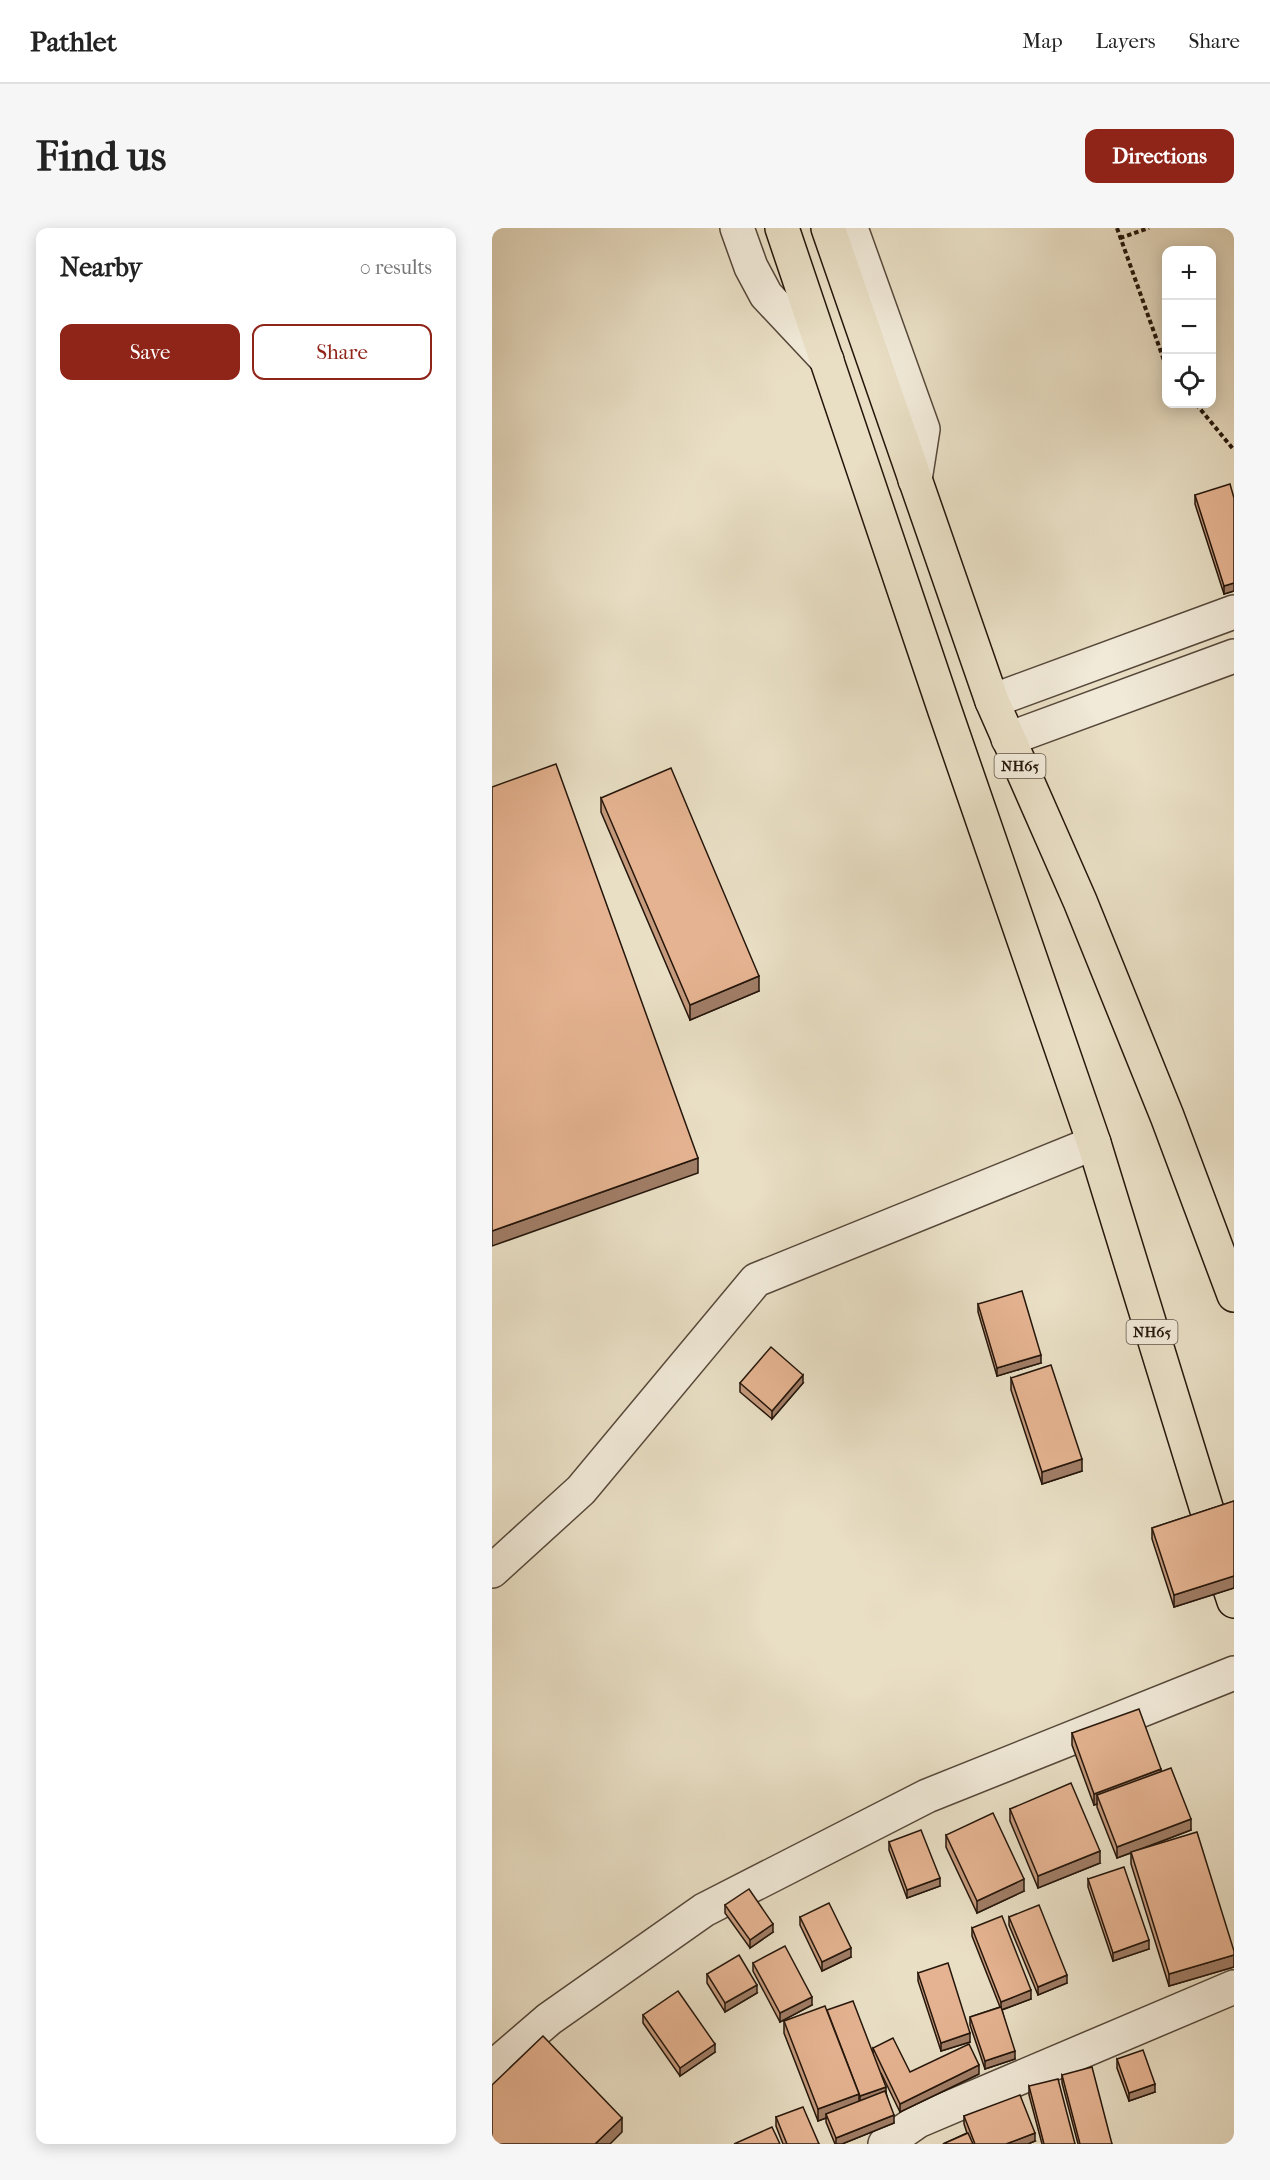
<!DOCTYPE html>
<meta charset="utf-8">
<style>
body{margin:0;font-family:"IM FELL French Canon",serif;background:#f6f6f6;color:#222}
.controls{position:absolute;right:18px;top:18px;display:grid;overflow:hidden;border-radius:12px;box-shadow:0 3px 15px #0003}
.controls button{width:54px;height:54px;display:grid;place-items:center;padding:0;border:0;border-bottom:2px solid #e0e0e0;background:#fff;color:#222;font:30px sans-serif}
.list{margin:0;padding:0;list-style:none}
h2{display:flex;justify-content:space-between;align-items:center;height:78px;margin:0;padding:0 24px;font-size:26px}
h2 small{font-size:20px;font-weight:400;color:#767676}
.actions{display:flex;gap:12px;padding:18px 24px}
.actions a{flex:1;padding:14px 0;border:2px solid #8f2418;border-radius:12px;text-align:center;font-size:21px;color:#8f2418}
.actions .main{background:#8f2418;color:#fff}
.icon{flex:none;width:33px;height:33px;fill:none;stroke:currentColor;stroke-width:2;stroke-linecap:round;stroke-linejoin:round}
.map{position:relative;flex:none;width:742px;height:1916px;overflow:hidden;border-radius:12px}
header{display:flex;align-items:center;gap:36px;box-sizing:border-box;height:84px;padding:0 30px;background:#fff;border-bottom:2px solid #e0e0e0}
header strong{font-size:28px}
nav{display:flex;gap:33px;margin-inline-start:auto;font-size:21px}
.intro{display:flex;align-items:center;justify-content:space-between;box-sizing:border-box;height:144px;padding:0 36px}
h1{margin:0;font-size:42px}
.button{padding:15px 27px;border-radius:12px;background:#8f2418;color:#fff;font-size:21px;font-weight:700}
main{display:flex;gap:36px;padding:0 36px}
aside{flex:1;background:#fff;border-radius:12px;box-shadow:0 3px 15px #0003}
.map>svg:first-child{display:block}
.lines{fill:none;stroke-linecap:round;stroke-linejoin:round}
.minor-casing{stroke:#56483a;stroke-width:36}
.tertiary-casing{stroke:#56483a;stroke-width:36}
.trunk-casing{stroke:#25160b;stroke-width:36}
.path{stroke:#25160b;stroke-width:4;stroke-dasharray:4.5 3;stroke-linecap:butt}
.minor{stroke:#f1ead9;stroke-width:33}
.tertiary{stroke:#f1ead9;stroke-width:33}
.trunk{stroke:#e9dfc5;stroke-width:33}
.wall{fill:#c59a7d;stroke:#25160b;stroke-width:1.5}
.shaded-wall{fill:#a07d66;stroke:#25160b;stroke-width:1.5}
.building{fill:#e5b391;stroke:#25160b;stroke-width:1.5}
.labels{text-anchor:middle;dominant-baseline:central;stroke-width:4.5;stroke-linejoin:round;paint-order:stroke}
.shield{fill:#f1ead9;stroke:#625649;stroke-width:1.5}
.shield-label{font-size:15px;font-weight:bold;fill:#25160b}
</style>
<header>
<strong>Pathlet</strong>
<nav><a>Map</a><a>Layers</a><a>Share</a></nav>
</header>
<div class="intro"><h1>Find us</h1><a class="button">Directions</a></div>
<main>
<aside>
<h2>Nearby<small>0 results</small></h2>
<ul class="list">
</ul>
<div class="actions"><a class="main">Save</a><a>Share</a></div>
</aside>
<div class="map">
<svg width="742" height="1916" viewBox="0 0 742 1916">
<rect width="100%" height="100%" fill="#e9dfc5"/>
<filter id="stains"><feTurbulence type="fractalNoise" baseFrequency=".00333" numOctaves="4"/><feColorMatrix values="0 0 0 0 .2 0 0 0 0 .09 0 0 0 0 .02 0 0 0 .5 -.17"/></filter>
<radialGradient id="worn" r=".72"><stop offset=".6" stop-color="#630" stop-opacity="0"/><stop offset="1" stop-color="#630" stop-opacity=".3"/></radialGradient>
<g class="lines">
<g class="minor-casing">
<g id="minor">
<path d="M500,473L742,384"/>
<path d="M516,511L742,428"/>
<path d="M0,1343L89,1262L264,1052L602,915"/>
<path d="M0,1840L57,1791L212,1682L435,1568L742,1445"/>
<path d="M393,1916L426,1893L742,1759"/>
</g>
</g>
<g class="tertiary-casing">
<g id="tertiary">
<path d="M245,0L259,39L274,67L335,132"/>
<path d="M359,0L431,201L423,252"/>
</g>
</g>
<g class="trunk-casing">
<g id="trunk">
<path d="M290,0L453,483L602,915L718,1292"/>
<path d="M336,0L500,473L588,673L675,888L742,1067"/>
<path d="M738,1361L742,1373"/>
</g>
</g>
<g class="path">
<path d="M625,0L674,138"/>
<path d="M628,10L657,0"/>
<path d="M704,176L742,222"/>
</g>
<use href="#minor" class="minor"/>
<use href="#tertiary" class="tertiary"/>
<use href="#trunk" class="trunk"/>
</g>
<g class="wall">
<path d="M703,267L742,270V363L732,366L703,276Z"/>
<path d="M109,570L267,763L198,792L109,584Z"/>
<path d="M486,1076L549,1135L505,1148L486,1084Z"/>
<path d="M519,1150L590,1243L550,1256L519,1162Z"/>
<path d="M248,1155H311L280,1191L248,1164Z"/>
<path d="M742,1273V1360L682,1379L660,1311V1300Z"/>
<path d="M580,1505L669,1543L699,1602L647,1622L742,1723V1739L677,1758L639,1636V1625L625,1630L605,1579V1576L602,1577L580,1517Z"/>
<path d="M518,1581L608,1635L546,1660L518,1593Z"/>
<path d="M454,1607L532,1663L485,1685L454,1619Z"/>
<path d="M397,1614L448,1658L415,1670L397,1622Z"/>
<path d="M596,1651L657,1721L621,1733L596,1659Z"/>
<path d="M233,1677L281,1704L258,1720L233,1685Z"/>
<path d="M308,1689L359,1729L330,1743L308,1697Z"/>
<path d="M517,1689L575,1755L546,1767L517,1697Z"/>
<path d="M480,1700L539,1771L510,1782L523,1831L493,1841L478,1797V1789L508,1779L480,1708Z"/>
<path d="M261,1735L320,1777L288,1794L261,1743Z"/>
<path d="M426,1745L478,1814L449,1823L426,1753Z"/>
<path d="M215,1746L265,1765L233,1784L215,1755Z"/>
<path d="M335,1784L381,1824V1820L418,1844L487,1846L408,1884L389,1845L402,1895L350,1916H343L334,1894V1890L326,1893L292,1805V1793Z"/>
<path d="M151,1787L223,1824L188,1848L151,1795Z"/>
<path d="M625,1831L663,1864L637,1873L625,1840Z"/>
<path d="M570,1847L620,1916H586L570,1855Z"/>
<path d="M537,1858L583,1916H550L537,1867Z"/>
<path d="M472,1888L543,1913L536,1916H451L475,1905L472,1896Z"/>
<path d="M284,1889L327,1916H291L284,1898Z"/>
</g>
<g class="shaded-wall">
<path d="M742,355V363L732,366V358Z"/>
<path d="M267,748V763L198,792V777Z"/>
<path d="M206,930V945L0,1018V1003Z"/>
<path d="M549,1127V1135L505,1148V1140Z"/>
<path d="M311,1147V1155L280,1191V1183Z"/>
<path d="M590,1231V1243L550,1256V1244Z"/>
<path d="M742,1348V1360L682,1379V1367Z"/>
<path d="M669,1541V1553L605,1567V1576L602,1577V1566Z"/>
<path d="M699,1591V1602L625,1630V1619Z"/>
<path d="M608,1623V1635L546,1660V1648Z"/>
<path d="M448,1650V1658L415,1670V1662Z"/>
<path d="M532,1651V1663L485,1685V1673Z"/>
<path d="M281,1696V1704L258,1720V1712Z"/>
<path d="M657,1712V1721L621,1733V1725Z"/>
<path d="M359,1720V1729L330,1743V1734Z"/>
<path d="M742,1727V1739L677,1758V1746Z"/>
<path d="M575,1747V1755L546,1767V1759Z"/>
<path d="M265,1757V1765L233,1784V1775Z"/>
<path d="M539,1762V1771L509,1782V1774Z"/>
<path d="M320,1769V1777L288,1794V1785Z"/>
<path d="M478,1805V1814L449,1823V1815Z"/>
<path d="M223,1816V1824L188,1848V1840Z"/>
<path d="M523,1823V1831L493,1841V1833Z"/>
<path d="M487,1837V1846L408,1884V1876Z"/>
<path d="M663,1856V1864L637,1873V1865Z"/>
<path d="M394,1859V1867L368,1877V1868Z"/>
<path d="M367,1866V1878L334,1886V1890L326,1893V1881Z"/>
<path d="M402,1887V1895L350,1916H344V1910Z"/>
<path d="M130,1890V1904L118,1916H103Z"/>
<path d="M543,1905V1913L536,1916H514Z"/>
</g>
<g class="building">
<path d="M738,256L742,270V355L732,358L703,267Z"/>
<path d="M64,536L206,930L0,1003V559Z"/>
<path d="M179,540L267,748L198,777L109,570Z"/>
<path d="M530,1063L549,1127L505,1140L486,1076Z"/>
<path d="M279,1119L311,1147L280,1183L248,1155Z"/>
<path d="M559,1137L590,1231L550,1244L519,1150Z"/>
<path d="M742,1273V1348L682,1367L660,1300Z"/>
<path d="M647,1481L669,1541L602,1566L580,1505Z"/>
<path d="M679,1540L699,1591L625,1619L605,1567Z"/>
<path d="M579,1555L608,1623L546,1648L518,1581Z"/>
<path d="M501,1585L532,1651L485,1673L454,1607Z"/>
<path d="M429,1602L448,1650L415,1662L397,1614Z"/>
<path d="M705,1604L742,1723V1727L677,1746L639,1624Z"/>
<path d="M632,1639L657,1712L621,1725L596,1651Z"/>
<path d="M257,1661L281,1696L258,1712L233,1677Z"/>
<path d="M337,1675L359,1720L330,1734L308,1689Z"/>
<path d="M547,1677L575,1747L546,1759L517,1689Z"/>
<path d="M510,1688L539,1762L509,1774L480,1700Z"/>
<path d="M293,1718L320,1769L288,1785L261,1735Z"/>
<path d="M247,1727L265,1757L233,1775L215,1746Z"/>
<path d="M456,1735L478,1805L449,1815L426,1745Z"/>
<path d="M186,1763L223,1816L188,1840L151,1787Z"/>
<path d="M361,1773L394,1859L368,1868L335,1782Z"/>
<path d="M333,1778L367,1866L326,1881L292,1793Z"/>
<path d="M509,1779L523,1823L493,1833L478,1789Z"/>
<path d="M51,1808L130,1890L103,1916H0V1857Z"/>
<path d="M401,1810L418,1844L477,1816L487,1837L408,1876L381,1820Z"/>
<path d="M651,1822L663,1856L637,1865L625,1831Z"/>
<path d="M600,1839L620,1916H588L570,1847Z"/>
<path d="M566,1851L583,1916H552L537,1858Z"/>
<path d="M393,1863L402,1887L344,1910L334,1886Z"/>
<path d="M528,1867L543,1905L514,1916H483L472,1888Z"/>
<path d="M311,1879L327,1916H295L284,1889Z"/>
<path d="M280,1899L288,1916H242Z"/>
<path d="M476,1905L481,1916H451Z"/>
</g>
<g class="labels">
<g class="shield">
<rect x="502.5" y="526" width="51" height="24" rx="4.5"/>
<rect x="634.5" y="1092" width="51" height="24" rx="4.5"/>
</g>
<g class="shield-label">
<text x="528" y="538">NH65</text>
<text x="660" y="1104">NH65</text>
</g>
</g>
<rect width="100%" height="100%" filter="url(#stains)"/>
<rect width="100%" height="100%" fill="url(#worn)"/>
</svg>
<div class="controls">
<button>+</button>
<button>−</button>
<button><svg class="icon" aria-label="locate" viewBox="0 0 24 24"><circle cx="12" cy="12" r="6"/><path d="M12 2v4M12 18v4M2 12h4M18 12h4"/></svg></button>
</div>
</div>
</main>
